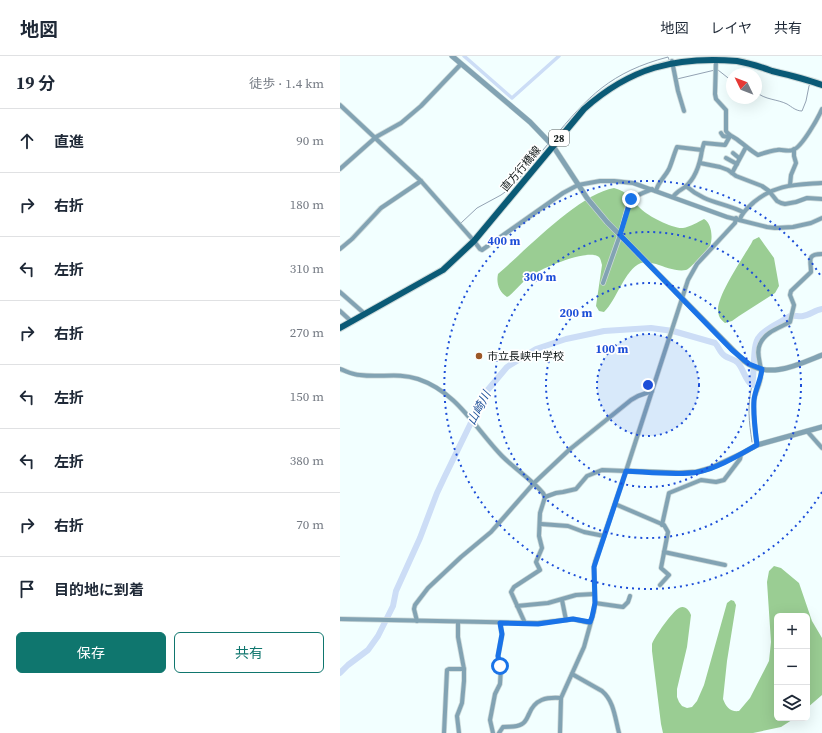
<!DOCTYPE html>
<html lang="ja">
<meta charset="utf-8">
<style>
body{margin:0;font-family:"Source Serif 4","Noto Sans JP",serif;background:#f2f2f3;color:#1f2937}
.controls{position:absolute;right:12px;bottom:12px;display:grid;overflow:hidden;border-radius:6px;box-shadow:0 4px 16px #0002}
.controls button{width:36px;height:36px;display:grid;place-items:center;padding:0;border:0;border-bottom:1px solid #e0e1e3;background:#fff;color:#1f2937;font:20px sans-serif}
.compass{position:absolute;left:386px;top:12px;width:36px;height:36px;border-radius:50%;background:#fff;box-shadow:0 4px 16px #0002;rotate:313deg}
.stop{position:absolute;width:12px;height:12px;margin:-9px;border:3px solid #1a73e8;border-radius:50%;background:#fff}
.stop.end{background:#1a73e8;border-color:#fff;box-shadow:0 1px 4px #0008}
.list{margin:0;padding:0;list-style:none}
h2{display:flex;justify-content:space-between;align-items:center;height:52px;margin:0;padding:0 16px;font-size:17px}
h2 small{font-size:13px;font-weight:400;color:#747a83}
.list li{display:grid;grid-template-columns:26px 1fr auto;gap:12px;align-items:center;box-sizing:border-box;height:64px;padding:0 16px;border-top:1px solid #e0e1e3}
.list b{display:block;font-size:15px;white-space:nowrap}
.list em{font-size:13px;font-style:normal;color:#747a83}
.actions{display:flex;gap:8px;padding:12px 16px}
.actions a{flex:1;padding:9px 0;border:1px solid #0f766e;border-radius:6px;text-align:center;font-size:14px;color:#0f766e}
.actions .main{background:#0f766e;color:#fff}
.icon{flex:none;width:22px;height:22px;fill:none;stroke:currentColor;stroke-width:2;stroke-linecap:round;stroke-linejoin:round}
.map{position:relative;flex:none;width:482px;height:677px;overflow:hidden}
header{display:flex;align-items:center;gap:24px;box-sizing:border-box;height:56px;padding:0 20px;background:#fff;border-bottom:1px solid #e0e1e3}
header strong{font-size:19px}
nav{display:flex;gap:22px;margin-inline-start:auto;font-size:14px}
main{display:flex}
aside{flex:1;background:#fff}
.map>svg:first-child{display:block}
.forest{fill:#9acd93}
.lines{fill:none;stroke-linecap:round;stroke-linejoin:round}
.stream{stroke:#93a2b3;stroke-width:1}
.canal{stroke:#ccddf6;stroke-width:3.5}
.river{stroke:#ccddf6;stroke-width:6}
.minor-casing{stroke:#cedada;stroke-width:5.5}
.tertiary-casing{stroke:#cedada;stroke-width:6}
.primary-casing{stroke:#cedada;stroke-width:8}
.minor{stroke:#82a3b3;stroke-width:4}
.tertiary{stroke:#82a3b3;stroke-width:5}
.primary{stroke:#0a5a76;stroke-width:6}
.route{stroke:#1a73e8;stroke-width:5}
.ring{fill:none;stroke:#1d4ed8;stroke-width:2;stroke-dasharray:2 4}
.poi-dot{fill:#9b5827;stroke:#fff;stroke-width:1.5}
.labels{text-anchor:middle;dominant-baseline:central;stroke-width:3.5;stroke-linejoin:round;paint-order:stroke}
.shield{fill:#fff;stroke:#575d5d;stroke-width:1}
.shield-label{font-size:10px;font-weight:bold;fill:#0f1717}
.street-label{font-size:11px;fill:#0f1717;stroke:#fff}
.poi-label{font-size:11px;fill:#0f1717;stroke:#fff;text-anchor:start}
.water-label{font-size:12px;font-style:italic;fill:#22549b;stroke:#fff}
.centre{fill:#1d4ed8;stroke:#fff;stroke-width:2}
.ring-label{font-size:12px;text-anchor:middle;font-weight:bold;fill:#1d4ed8;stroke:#fff;stroke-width:3.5;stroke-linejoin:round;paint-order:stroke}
</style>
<header>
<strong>地図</strong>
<nav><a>地図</a><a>レイヤ</a><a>共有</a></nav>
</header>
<main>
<aside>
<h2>19 分<small>徒歩 · 1.4 km</small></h2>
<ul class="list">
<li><svg class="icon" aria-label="ahead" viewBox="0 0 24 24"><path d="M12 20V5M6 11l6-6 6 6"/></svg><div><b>直進</b></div><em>90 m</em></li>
<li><svg class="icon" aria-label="right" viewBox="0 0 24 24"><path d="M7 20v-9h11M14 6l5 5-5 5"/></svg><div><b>右折</b></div><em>180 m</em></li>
<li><svg class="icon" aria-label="left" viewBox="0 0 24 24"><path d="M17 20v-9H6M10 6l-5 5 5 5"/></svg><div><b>左折</b></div><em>310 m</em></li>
<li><svg class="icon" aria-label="right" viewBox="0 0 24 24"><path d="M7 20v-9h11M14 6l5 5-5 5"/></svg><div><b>右折</b></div><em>270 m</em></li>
<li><svg class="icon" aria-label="left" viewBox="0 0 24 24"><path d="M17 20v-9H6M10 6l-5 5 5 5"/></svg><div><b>左折</b></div><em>150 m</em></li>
<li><svg class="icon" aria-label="left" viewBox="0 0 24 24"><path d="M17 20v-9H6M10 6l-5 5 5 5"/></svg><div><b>左折</b></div><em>380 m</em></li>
<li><svg class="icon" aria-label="right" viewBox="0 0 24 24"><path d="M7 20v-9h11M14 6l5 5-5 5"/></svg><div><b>右折</b></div><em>70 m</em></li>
<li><svg class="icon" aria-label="arrive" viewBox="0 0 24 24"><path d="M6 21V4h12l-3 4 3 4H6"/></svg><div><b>目的地に到着</b></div></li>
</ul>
<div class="actions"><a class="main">保存</a><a>共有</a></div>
</aside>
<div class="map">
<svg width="482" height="677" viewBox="0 0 482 677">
<rect width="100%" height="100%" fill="#f2ffff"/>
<g class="forest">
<path d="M274,132C287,135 292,144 301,153C308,160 333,173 343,172C350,171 358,166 364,163C372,167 373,183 370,190C366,195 350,213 346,214C337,216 325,211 316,208C312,207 306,205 301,207C284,214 277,244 264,256L259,255L256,250L262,209C261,206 261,203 259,201C248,192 200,213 189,221C182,226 176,234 169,240L167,241C159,236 156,227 158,218C186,194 239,138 274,132Z"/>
<path d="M419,181L434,202L439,230L435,237L424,244L399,260L392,265L385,267C380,263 378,260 378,253C379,237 402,203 411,188L413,184Z"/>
<path d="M434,510L441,512L459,527L472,565L482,582V639L467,652V560H437V662H455L441,671L413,677H323L321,668L312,595C312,594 312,589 312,588C315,580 332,556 339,552C345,549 349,554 351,559L347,591L337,633V641L339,646L342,650L347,652L352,651L357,645L364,629L387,547L391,544L394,545L396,549L387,605L383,643C386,651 390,656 399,655L410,642L429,605L431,586L427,526L429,515Z"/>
</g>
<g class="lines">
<g class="stream">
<path d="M378,14L392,25"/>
<path d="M337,23L375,14"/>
<path d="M416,36C425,44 437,43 447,48C452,51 456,55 462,55L466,45L469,30L470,28"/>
<path d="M212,84C248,40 271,16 328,1L330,6"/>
<path d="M121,167L137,152L161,139L172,131L208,88"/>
<path d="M412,329C407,350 409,365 412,386"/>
</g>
<path class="canal" d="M124,0L172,42L219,0"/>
<g class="river">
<path d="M412,329C415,317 412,288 419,281C427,271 440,267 450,260C455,259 459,261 463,260C470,259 475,254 482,253"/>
<path d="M0,617L8,609L28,594L38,580L53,550L56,535L80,482L97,437L105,420L146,336L167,311L196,293L226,283L264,275L311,272L333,275L375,287C379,291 380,297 385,300C389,303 395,303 398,307C404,314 405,324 412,329"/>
</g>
<g class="minor-casing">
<g id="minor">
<path d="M376,3L375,38L376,43L386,54V75C389,80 395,81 399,85C406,90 411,95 418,99C424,97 430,95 437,94C442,93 447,96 453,94C462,91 478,62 482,53"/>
<path d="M332,5L338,35L344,55"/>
<path d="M0,49L81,125L134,185L140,193L142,194L223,137L238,129L260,125H274L293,127L387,161L427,171L435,172L453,171L471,167L482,162"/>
<path d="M381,77L383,80L389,81"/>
<path d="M362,94L364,87L385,89L390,80"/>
<path d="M393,97L399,102"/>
<path d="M386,102L397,108"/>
<path d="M360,107L380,111L388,114L396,120L422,130L429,135L437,145L441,147L445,148L456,146L467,142L482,143"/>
<path d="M0,113L36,81L61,67L81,50L121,8"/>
<path d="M392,117L406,91"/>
<path d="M450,129L451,119L456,107L454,100V93"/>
<path d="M346,130C365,147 382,146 403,156"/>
<path d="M316,135C318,126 325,121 329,113C332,106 334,98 337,91L362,94C360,108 356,122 345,131C341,134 336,136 333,141"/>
<path d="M400,163C403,155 408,152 414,146C436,128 455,129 482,127"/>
<path d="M0,193L12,183L41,152L81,125"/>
<path d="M263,227L280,179L289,146C294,139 304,137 312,133"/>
<path d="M0,236L25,258"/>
<path d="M0,255L12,266"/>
<path d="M0,313C6,315 13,319 20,319C41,322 57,316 78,323C117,336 135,372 162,400C175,413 191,423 203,437L205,441L200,457L199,480L202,492L196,506L200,514L174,531L171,536L185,567"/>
<path d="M467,375L482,392"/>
<path d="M417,389C415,374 413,360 414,345C415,336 421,328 421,318C422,308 415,298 420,288C425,276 439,272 450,266L454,249L450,239L451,235L471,216C471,205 466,198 482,198"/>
<path d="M205,441L216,437L223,436L236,433L247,420L262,414L286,415"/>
<path d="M275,448L324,469L328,476L321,512L329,519L320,529"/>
<path d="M201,468L228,470L244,476L264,480"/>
<path d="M322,469L329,437L361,424L376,426L384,424L400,403L401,398"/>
<path d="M324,496L385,509"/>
<path d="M222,544L226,564"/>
<path d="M255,547L283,551L288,546L290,540"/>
<path d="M177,550L208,547L236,539L254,538"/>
<path d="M0,563L198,567L233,563L250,567"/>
<path d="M77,565L74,553L75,549L88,532L121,501L151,476L194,427L229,394L291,344L298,340L312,335"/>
<path d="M118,566V581L124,613V625L122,647L117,660L119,677"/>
<path d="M232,618L262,635C274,645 275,662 279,677"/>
<path d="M104,677L107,614L109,613H124"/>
<path d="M153,677L150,664L155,638L160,628L161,612L158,600L162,579L160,567"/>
<path d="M159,677L163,671C169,670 176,672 182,668C186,666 187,662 189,658C195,643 206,641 221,642"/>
<path d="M220,677L221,642L244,591L254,555L255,547L254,511L255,506L286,415L348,224L357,208L395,167L396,162"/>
</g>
</g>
<g class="tertiary-casing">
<g id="tertiary">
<path d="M112,0L190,66L213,90L247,142L267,166L404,305C429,324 457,309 482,299"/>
<path d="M286,415L339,417L357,416L371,412L401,398L417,389L482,371"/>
</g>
</g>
<g class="primary-casing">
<path id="primary" d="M0,272L103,214L134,185L244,53C290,12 335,0 397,5C409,7 421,11 432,15C449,19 466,23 482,29"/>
</g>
<use href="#minor" class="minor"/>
<use href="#tertiary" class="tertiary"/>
<use href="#primary" class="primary"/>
</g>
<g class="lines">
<path class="route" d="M160,610L158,600L162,578L160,567L198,568L233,563L250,566L252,561L255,547L254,511L286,415C307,416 338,420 358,416C378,412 399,399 417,389C415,374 413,359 414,344C415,333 421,324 422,313L409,308L392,294L280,179L291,143"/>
</g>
<circle cx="308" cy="329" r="51" fill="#1d4ed8" fill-opacity=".12"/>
<g class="ring">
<circle cx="308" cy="329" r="51"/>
<circle cx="308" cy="329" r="102"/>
<circle cx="308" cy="329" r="153"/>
<path d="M482 436A204 204 0 1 1 482 222"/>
</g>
<circle class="poi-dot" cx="139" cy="300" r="4"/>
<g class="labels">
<rect class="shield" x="209" y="74" width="20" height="16" rx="3"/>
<g class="shield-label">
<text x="219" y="82">28</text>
</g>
<g class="street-label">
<text transform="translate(181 113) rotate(-50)">直方行橋線</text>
</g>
<g class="poi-label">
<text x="147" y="300">市立長峡中学校</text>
</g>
<g class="water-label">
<text transform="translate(139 352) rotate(-62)">山崎川</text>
</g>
</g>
<circle cx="308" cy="329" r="6" class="centre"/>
<g class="ring-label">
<text x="164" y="189">400 m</text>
<text x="200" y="225">300 m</text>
<text x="236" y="261">200 m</text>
<text x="272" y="297">100 m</text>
</g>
</svg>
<div class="controls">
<button>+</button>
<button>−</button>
<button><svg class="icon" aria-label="layers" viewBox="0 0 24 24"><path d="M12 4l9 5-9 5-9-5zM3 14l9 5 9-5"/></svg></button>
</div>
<svg class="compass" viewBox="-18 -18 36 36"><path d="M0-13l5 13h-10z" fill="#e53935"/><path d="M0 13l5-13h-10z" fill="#747a83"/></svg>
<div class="stop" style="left:160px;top:610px"></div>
<div class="stop end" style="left:291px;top:143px"></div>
</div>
</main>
